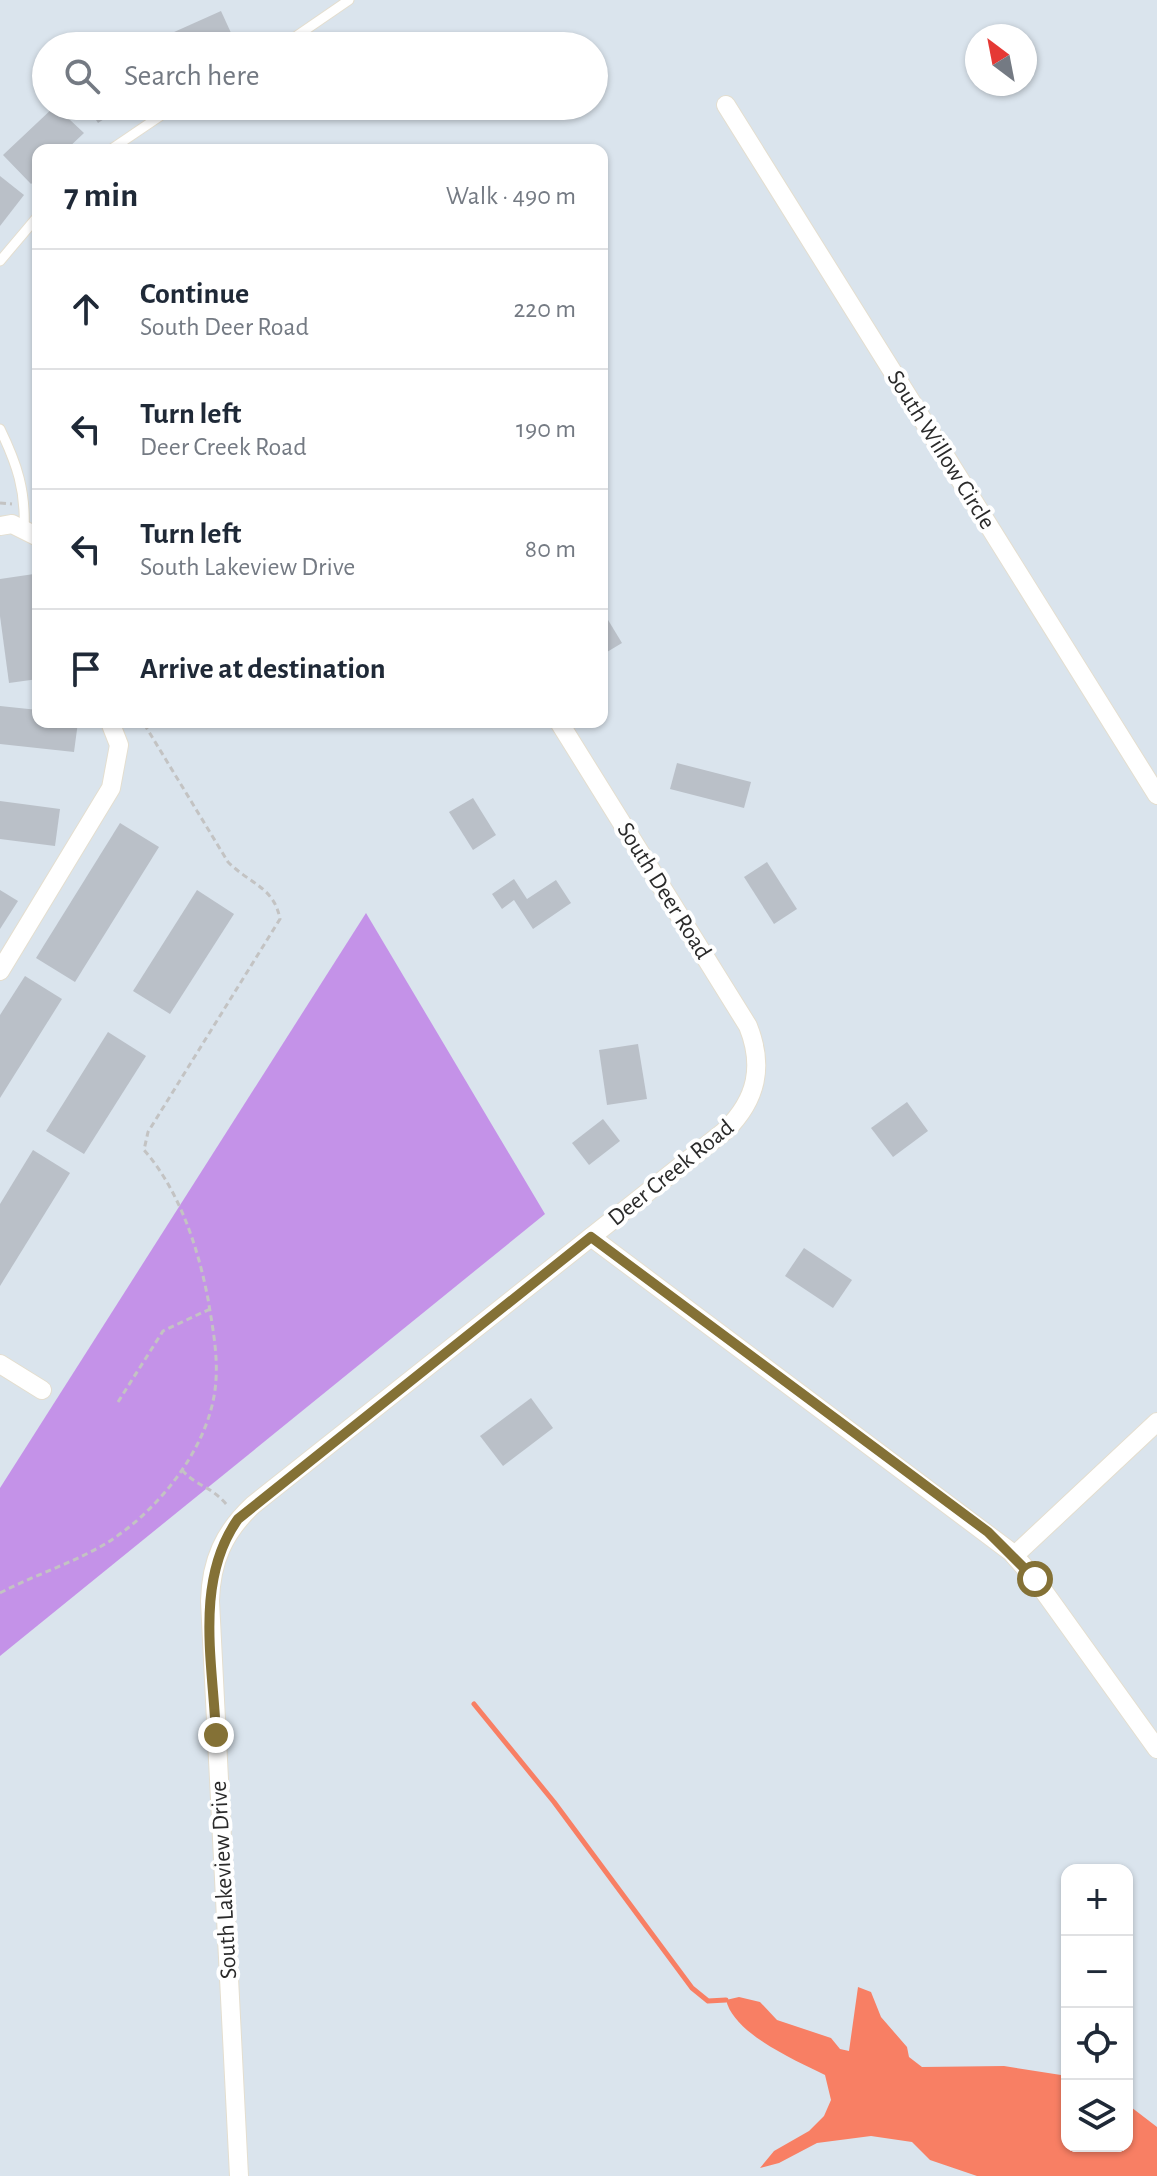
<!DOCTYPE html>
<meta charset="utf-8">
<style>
body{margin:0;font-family:"Alegreya Sans",sans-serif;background:#f2f2f3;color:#1f2937}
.controls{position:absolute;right:24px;bottom:24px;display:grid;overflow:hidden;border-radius:16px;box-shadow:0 2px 6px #0004}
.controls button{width:72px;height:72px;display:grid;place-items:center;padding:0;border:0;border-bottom:2px solid #e0e1e3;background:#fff;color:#1f2937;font:40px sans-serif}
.compass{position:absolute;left:965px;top:24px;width:72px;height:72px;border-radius:50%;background:#fff;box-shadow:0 2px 6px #0004;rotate:328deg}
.stop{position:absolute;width:24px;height:24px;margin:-18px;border:6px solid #847136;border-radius:50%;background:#fff}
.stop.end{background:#847136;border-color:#fff;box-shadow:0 2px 8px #0008}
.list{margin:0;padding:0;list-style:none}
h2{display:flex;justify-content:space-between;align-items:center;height:104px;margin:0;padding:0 32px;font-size:34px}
h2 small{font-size:26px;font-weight:400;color:#747a83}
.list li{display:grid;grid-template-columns:52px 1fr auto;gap:24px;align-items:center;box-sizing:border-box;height:120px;padding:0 32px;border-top:2px solid #e0e1e3}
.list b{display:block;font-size:30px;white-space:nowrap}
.list p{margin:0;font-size:26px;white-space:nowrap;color:#747a83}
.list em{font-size:26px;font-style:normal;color:#747a83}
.icon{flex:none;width:44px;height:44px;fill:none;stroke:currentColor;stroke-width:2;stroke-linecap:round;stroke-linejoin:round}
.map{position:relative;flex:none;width:1157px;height:2176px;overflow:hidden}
.search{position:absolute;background:#fff;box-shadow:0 2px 6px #0004;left:32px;top:32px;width:576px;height:88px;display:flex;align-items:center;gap:20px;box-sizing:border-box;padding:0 28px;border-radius:44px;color:#747a83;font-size:30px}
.panel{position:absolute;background:#fff;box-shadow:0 2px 6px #0004;left:32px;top:144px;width:576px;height:584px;border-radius:16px}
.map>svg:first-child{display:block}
.green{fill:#c492e8}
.water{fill:#f87f64}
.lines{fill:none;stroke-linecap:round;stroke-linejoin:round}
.stream{stroke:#f87f64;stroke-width:5}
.building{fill:#bac0c8}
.service-casing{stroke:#e4decf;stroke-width:11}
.minor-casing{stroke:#e4decf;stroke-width:20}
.path{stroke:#c3c3c3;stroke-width:3;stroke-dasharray:6 4;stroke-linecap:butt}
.service{stroke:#fff;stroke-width:9}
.minor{stroke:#fff;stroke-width:18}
.route{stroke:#847136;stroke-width:10}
.labels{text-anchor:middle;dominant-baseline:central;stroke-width:8;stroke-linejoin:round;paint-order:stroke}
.street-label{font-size:24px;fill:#2a2a2a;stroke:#fff}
</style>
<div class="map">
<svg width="1157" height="2176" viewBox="0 0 1157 2176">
<rect width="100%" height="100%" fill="#dae4ed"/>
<path class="green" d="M366,913L545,1214L0,1656V1488Z"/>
<path class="water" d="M858,1987L871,1992L881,2017L907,2047L909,2057L922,2067L1004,2066L1061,2075L1067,2071V2146H1127V2104L1157,2127V2176H977L930,2160L912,2142L871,2136L817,2143L779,2163L760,2168L774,2151L809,2131L824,2116L831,2100L825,2075C795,2060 734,2034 726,2000L739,1997L760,2002L777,2020L831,2038L840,2049L849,2051Z"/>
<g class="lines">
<path class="stream" d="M474,1704L554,1802L692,1988L708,2001L726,2000"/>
</g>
<g class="building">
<path d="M221,11L237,46H157L154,41Z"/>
<path d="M55,106L84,133L66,150H38V177L31,184L3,155Z"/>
<path d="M87,106H124L98,123Z"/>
<path d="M0,176L24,195L0,226Z"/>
<path d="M34,574L38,606V679L9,683L0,616V579Z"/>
<path d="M602,610L622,643L602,655Z"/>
<path d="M0,706L38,710V722H78L74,752L0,744Z"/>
<path d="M677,763L751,782L744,808L670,789Z"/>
<path d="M473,798L496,835L473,850L449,812Z"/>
<path d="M0,801L60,809L55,846L0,839Z"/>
<path d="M120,823L159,847L75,982L36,958Z"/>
<path d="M767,862L797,909L774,924L744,877Z"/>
<path d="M514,879L527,899L556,880L571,903L533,929L514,900L502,909L492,894Z"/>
<path d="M0,890L18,901L0,929Z"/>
<path d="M197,890L234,914L170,1014L133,991Z"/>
<path d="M25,976L62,999L0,1098V1015Z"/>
<path d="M108,1032L146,1056L84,1154L46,1131Z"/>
<path d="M638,1044L647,1099L607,1105L599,1050Z"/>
<path d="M907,1102L928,1131L893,1157L871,1128Z"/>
<path d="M603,1119L620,1141L589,1165L572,1143Z"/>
<path d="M33,1150L70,1173L0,1286V1204Z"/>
<path d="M804,1248L852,1280L833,1308L785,1276Z"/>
<path d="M531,1398L553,1428L503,1466L480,1436Z"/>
</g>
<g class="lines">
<g class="service-casing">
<g id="service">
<path d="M282,46L349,0"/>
<path d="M110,150L175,106"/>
<path d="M0,261L38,216"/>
<path d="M0,429C17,464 26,491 24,530"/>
</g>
</g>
<g class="minor-casing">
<g id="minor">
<path d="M726,105L1157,795"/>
<path d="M0,526L12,524L38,537"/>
<path d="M0,971L111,788L119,745L110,722"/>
<path d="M591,1237L1011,1552L1035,1579L1157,1749"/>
<path d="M0,1364L42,1390"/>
<path d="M1015,1555L1157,1422"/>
<path d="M239,2176L210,1601C211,1561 224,1532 253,1505L726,1130C757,1099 764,1066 748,1026L559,722"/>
</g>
</g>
<g class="path">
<path d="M0,503L12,504"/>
<path d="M118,1402L163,1331L210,1309"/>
<path d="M182,1470C197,1487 210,1485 227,1505"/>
<path d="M0,1593C34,1575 71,1564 105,1544C156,1513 207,1451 215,1390C219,1359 213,1329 208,1299C198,1247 179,1190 144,1150L148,1132L280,919C274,887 250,884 228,862L143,722"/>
</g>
<use href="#service" class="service"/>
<use href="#minor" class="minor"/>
</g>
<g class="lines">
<path class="route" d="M216,1735C213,1663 194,1581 238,1519L591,1237L988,1532L1035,1579"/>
</g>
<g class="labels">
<g class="street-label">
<text transform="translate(941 450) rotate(58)">South Willow Circle</text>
<text transform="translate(664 891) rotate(58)">South Deer Road</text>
<text transform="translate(671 1173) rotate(-39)">Deer Creek Road</text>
<text transform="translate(224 1880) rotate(-93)">South Lakeview Drive</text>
</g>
</g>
</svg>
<div class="controls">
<button>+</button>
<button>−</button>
<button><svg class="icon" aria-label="locate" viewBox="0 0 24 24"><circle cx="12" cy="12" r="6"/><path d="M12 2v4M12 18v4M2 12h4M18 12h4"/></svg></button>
<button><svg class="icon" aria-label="layers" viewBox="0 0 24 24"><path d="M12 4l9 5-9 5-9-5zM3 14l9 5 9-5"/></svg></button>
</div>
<svg class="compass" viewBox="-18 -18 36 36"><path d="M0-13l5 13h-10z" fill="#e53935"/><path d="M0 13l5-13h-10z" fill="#747a83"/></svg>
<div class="stop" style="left:1035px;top:1579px"></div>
<div class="stop end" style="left:216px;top:1735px"></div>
<div class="search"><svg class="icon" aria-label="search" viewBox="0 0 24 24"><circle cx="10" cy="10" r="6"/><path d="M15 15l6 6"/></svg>Search here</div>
<section class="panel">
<h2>7 min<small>Walk · 490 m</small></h2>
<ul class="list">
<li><svg class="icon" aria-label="ahead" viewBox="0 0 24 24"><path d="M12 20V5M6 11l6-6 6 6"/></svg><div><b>Continue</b><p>South Deer Road</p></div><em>220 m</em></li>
<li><svg class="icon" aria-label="left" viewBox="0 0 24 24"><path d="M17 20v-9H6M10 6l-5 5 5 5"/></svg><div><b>Turn left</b><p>Deer Creek Road</p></div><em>190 m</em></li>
<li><svg class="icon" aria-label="left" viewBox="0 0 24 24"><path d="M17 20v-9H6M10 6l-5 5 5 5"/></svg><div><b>Turn left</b><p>South Lakeview Drive</p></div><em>80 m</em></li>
<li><svg class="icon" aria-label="arrive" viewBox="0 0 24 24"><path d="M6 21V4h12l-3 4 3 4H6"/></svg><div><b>Arrive at destination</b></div></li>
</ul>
</section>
</div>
